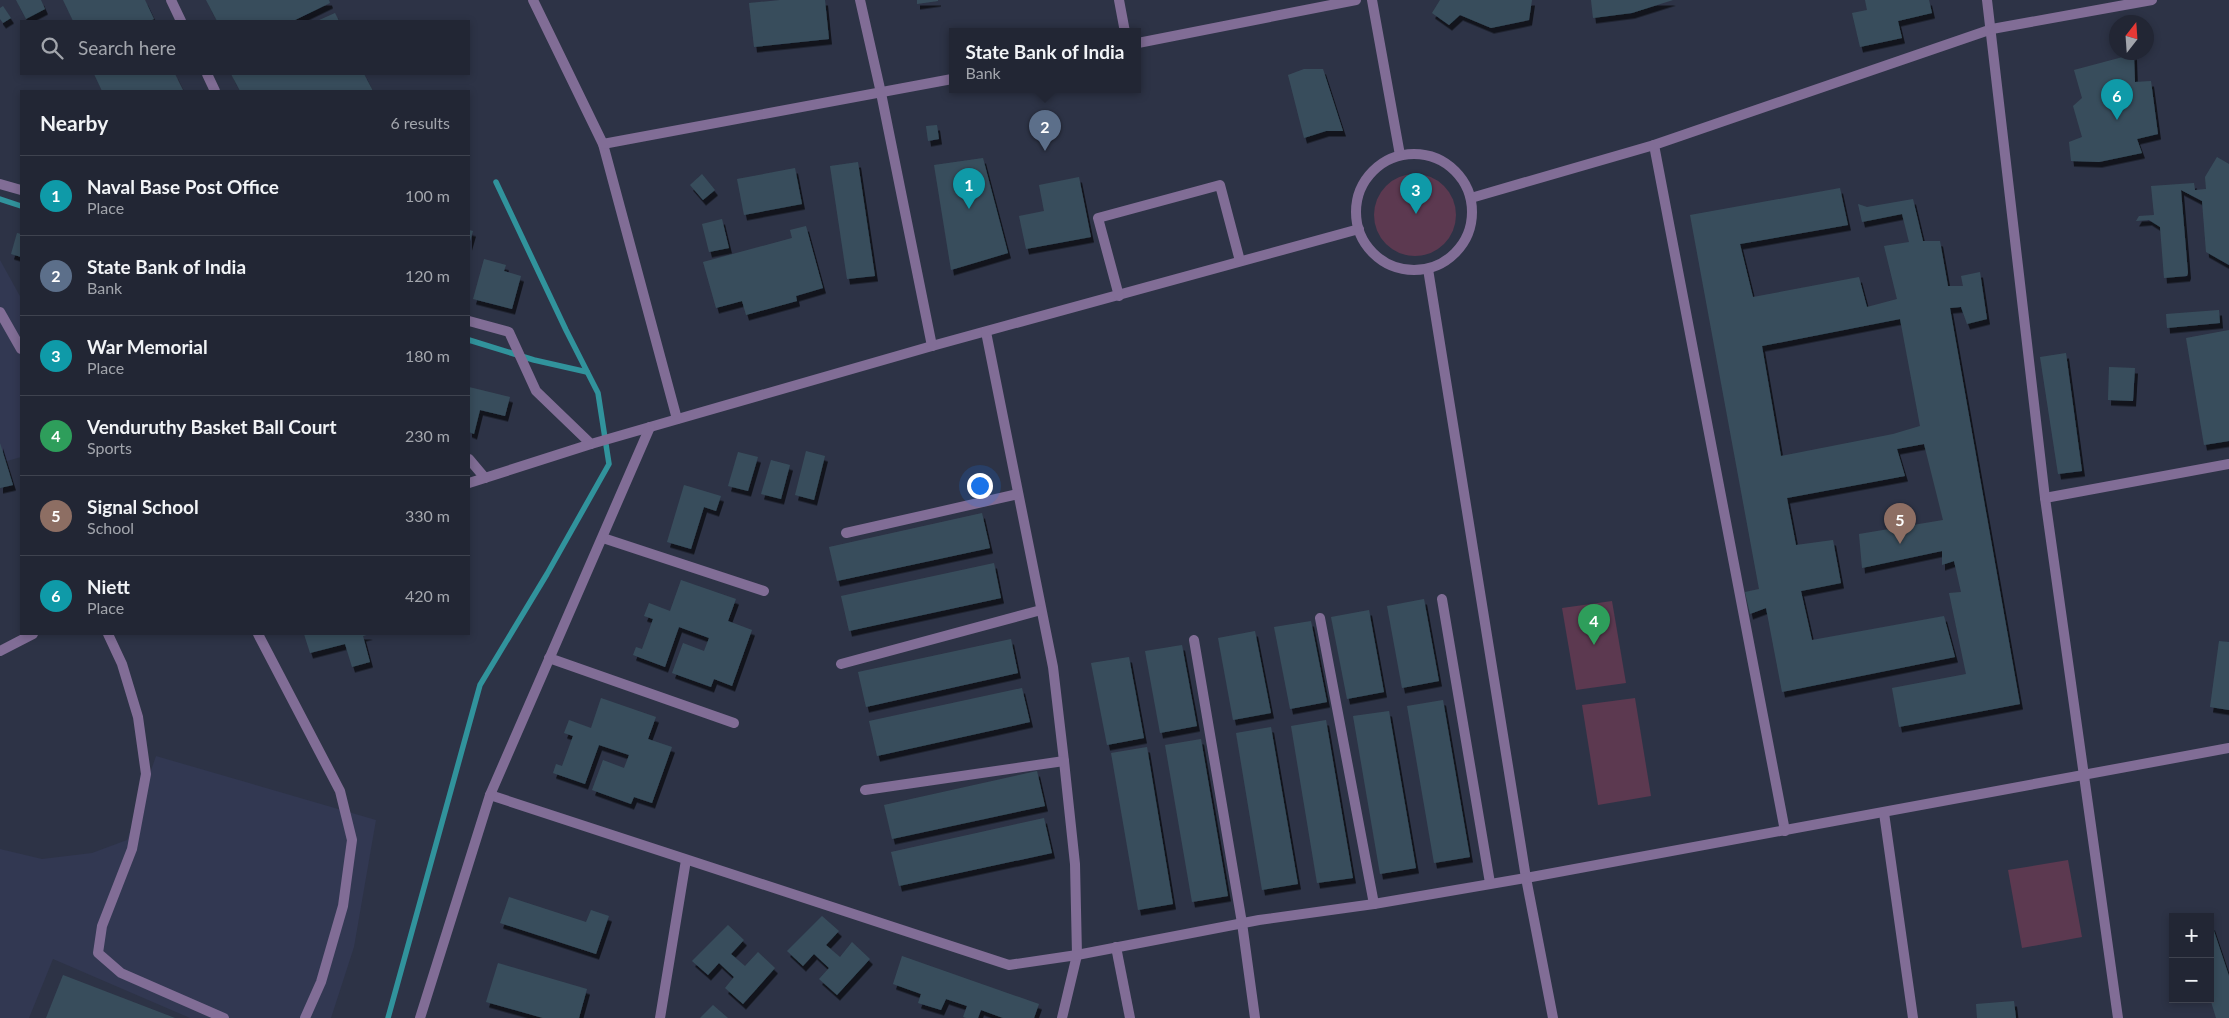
<!DOCTYPE html>
<meta charset="utf-8">
<style>
body{margin:0;font-family:Lato,sans-serif;background:#2e3240;color:#f1f3f6}
.controls{position:absolute;right:15px;bottom:15px;display:grid;overflow:hidden;border-radius:0px;box-shadow:0 2px 8px #0003}
.controls button{width:45px;height:45px;display:grid;place-items:center;padding:0;border:0;border-bottom:1px solid #3f434f;background:#222634;color:#f1f3f6;font:25px sans-serif}
.compass{position:absolute;left:2109px;top:15px;width:45px;height:45px;border-radius:50%;background:#222634;box-shadow:0 2px 8px #0003;rotate:17deg}
.you{position:absolute;left:979px;top:485px;width:18px;height:18px;margin:-12px;border:4px solid #fff;border-radius:50%;background:#1a73e8;box-shadow:0 0 0 8px #1a73e833}
.badge{display:grid;place-items:center;width:32px;height:32px;border-radius:50%;background:#8abfa5;color:#fff;font-size:16px;font-weight:700}
.pin{position:absolute;translate:-50% -41px;filter:drop-shadow(0 1px 2px #0008)}
.pin::after{content:'';position:absolute;top:26px;width:18px;height:15px;background:inherit;clip-path:polygon(0 0,100% 0,50% 100%)}
.popup{position:absolute;left:949px;top:28px;width:192px;height:65px;box-sizing:border-box;display:grid;place-content:center;border-radius:0px;background:#222634;filter:drop-shadow(0 1px 4px #0005);font-size:16px;white-space:nowrap;color:#a2a5ac}
.popup b{font-size:19px;color:#f1f3f6}
.popup::after{content:'';position:absolute;left:50%;top:100%;margin-left:-10px;border:10px solid transparent;border-top-color:#222634}
.list{margin:0;padding:0;list-style:none}
h2{display:flex;justify-content:space-between;align-items:center;height:65px;margin:0;padding:0 20px;font-size:21px}
h2 small{font-size:16px;font-weight:400;color:#a2a5ac}
.list li{display:grid;grid-template-columns:32px 1fr auto;gap:15px;align-items:center;box-sizing:border-box;height:80px;padding:0 20px;border-top:1px solid #3f434f}
.list b{display:block;font-size:19px;white-space:nowrap}
.list p{margin:0;font-size:16px;white-space:nowrap;color:#a2a5ac}
.list em{font-size:16px;font-style:normal;color:#a2a5ac}
.icon{flex:none;width:28px;height:28px;fill:none;stroke:currentColor;stroke-width:2;stroke-linecap:round;stroke-linejoin:round}
.map{position:relative;flex:none;width:2229px;height:1018px;overflow:hidden}
.search{position:absolute;background:#222634;box-shadow:0 2px 8px #0003;left:20px;top:20px;width:450px;height:55px;display:flex;align-items:center;gap:12px;box-sizing:border-box;padding:0 18px;border-radius:0px;color:#a2a5ac;font-size:19px}
.panel{position:absolute;background:#222634;box-shadow:0 2px 8px #0003;left:20px;top:90px;width:450px;height:545px;border-radius:0px}
.map>svg:first-child{display:block}
.built{fill:#323852}
.green{fill:#5c3950}
.lines{fill:none;stroke-linecap:round;stroke-linejoin:round}
.stream{stroke:#31939c;stroke-width:5.5}
.building{fill:#384e5c;fill-rule:evenodd;filter:url(#shadow)}
.lane{stroke:#816d96;stroke-width:10}
.street{stroke:#816d96;stroke-width:10}
</style>
<div class="map">
<svg width="2229" height="1018" viewBox="0 0 2229 1018">
<defs>
<filter id="shadow"><feDropShadow dx="3" dy="5.5" stdDeviation="0" flood-color="#0009"/></filter>
</defs>
<rect width="100%" height="100%" fill="#2d3346"/>
<g class="built">
<path d="M0,260L21,298V457L0,463Z"/>
<path d="M156,756L376,820L354,947L331,1018H190L53,959L29,1018H0V849L42,859L92,853L127,840Z"/>
</g>
<g class="green">
<circle cx="1415" cy="215" r="41"/>
<path d="M1612,601L1626,683L1576,690L1562,608Z"/>
<path d="M1635,698L1651,796L1598,805L1582,705Z"/>
<path d="M2068,860L2082,937L2022,948L2008,870Z"/>
</g>
<g class="lines">
<g class="stream">
<path d="M0,199L21,206"/>
<path d="M469,340L534,360L587,372"/>
<path d="M388,1018L480,685L547,574L609,464L598,393L566,330L496,182"/>
</g>
</g>
<g class="building">
<path d="M16,0H41L45,9L26,19Z"/>
<path d="M63,0H145L154,19L150,21H73Z"/>
<path d="M206,0H329L330,3L293,21H217Z"/>
<path d="M780,0H825L829,39L754,47L749,3Z"/>
<path d="M917,0H938V1L917,4Z"/>
<path d="M1440,0H1532L1529,20L1491,28L1460,15L1449,25L1432,13Z"/>
<path d="M1591,0H1673L1632,13L1593,18Z"/>
<path d="M1865,0H1929L1932,13L1898,21L1902,38L1860,47L1852,13L1867,10Z"/>
<path d="M3,6L11,18L3,23L0,19V8Z"/>
<path d="M335,13L339,21H317Z"/>
<path d="M2134,54L2135,82L2151,81L2158,134L2137,139L2142,153L2099,162L2071,161L2069,142L2082,137L2073,106L2082,98L2074,70Z"/>
<path d="M1304,69H1323L1343,131H1326L1304,138L1288,75Z"/>
<path d="M94,74H175L183,90L102,91Z"/>
<path d="M231,74H364L373,91H240Z"/>
<path d="M937,125L939,139L928,141L926,126Z"/>
<path d="M2217,157L2229,164V265L2206,252L2202,201L2181,190L2188,273L2187,276L2164,278L2160,227L2149,220L2136,221L2139,216L2154,215L2151,186L2194,183L2195,190L2206,189L2205,177Z"/>
<path d="M983,158L1008,253L951,270L934,165Z"/>
<path d="M858,162L875,276L847,279L830,166Z"/>
<path d="M795,168L802,204L744,215L737,179Z"/>
<path d="M702,174L715,190L703,200L690,185Z"/>
<path d="M1079,177L1091,237L1026,249L1019,216L1044,211L1039,185Z"/>
<path d="M1840,188L1848,225L1740,244L1753,297L1859,277L1867,307L1897,299L1884,246L1909,242L1902,214L1862,222L1858,204L1867,207L1913,199L1923,241H1940L1948,286H1963L1961,276L1980,272L1987,319L1967,324L1961,307L1950,308L2020,704L1899,727L1892,688L1966,674L1949,593L1961,592L1954,561L1942,565V551L1862,568L1859,534L1943,520L1924,444L1897,449L1905,476L1787,498L1796,545L1833,540L1841,583L1801,591L1812,640L1944,616L1955,657L1782,692L1766,608L1750,614L1745,592L1759,589L1690,215ZM1900,319L1920,426L1893,434L1781,456L1762,346Z"/>
<path d="M722,219L729,248L709,252L702,224Z"/>
<path d="M806,226L823,288L796,296L797,301L746,315L742,301L716,308L703,262L792,238L790,230Z"/>
<path d="M469,230L473,231L469,245Z"/>
<path d="M17,233L21,234V257L11,254Z"/>
<path d="M484,259L506,265L504,271L521,276L512,309L473,299Z"/>
<path d="M2219,310L2220,323L2167,328L2166,314Z"/>
<path d="M2229,330V441L2204,445L2186,338Z"/>
<path d="M2066,353L2082,471L2058,474L2040,357Z"/>
<path d="M2109,367L2135,368L2133,401L2108,400Z"/>
<path d="M469,387L510,397L505,416L480,410L474,434L469,432Z"/>
<path d="M0,443L13,485L0,488Z"/>
<path d="M806,451L825,456L814,500L795,495Z"/>
<path d="M738,452L758,457L748,491L728,486Z"/>
<path d="M771,460L790,465L781,499L761,494Z"/>
<path d="M684,485L721,496L716,511L704,507L691,549L667,542Z"/>
<path d="M982,513L990,548L837,581L829,547Z"/>
<path d="M994,563L1001,598L849,631L841,596Z"/>
<path d="M681,580L736,599L728,621L752,630L732,686L714,679L711,687L672,673L683,643L704,651L709,638L679,627L665,667L633,655L636,647L642,649L653,619L644,616L649,603L670,611Z"/>
<path d="M1424,599L1439,681L1402,688L1387,606Z"/>
<path d="M1369,610L1384,692L1347,699L1331,617Z"/>
<path d="M1311,621L1327,702L1290,709L1274,627Z"/>
<path d="M1255,631L1271,713L1233,720L1218,638Z"/>
<path d="M304,634H370L363,636L370,662L352,667L345,644L310,653Z"/>
<path d="M1011,639L1018,673L866,707L858,672Z"/>
<path d="M2219,641L2229,642V710L2210,707Z"/>
<path d="M1182,645L1197,726L1160,733L1145,651Z"/>
<path d="M1129,657L1144,738L1107,745L1091,663Z"/>
<path d="M1022,688L1030,722L877,756L869,721Z"/>
<path d="M601,698L656,717L648,739L672,747L652,803L634,797L631,804L592,790L603,760L624,768L629,755L599,745L585,784L553,773L556,764L562,766L573,736L564,733L569,720L591,728Z"/>
<path d="M1443,700L1470,857L1434,863L1407,706Z"/>
<path d="M1389,711L1416,868L1380,874L1353,716Z"/>
<path d="M1326,720L1353,878L1317,883L1291,726Z"/>
<path d="M1271,727L1298,884L1262,890L1236,733Z"/>
<path d="M1201,739L1228,896L1192,902L1165,745Z"/>
<path d="M1147,747L1173,904L1138,910L1111,753Z"/>
<path d="M1037,771L1045,806L892,839L884,805Z"/>
<path d="M1044,818L1052,853L899,886L891,852Z"/>
<path d="M509,897L586,922L591,910L609,916L596,954L500,923Z"/>
<path d="M822,916L839,931L826,945L840,957L852,942L870,959L837,995L819,979L829,968L814,954L803,966L787,951Z"/>
<path d="M728,925L744,940L731,954L745,966L758,952L775,968L743,1004L725,988L734,977L719,963L708,975L692,961Z"/>
<path d="M2212,925L2229,976V1018H2216L2210,998V926Z"/>
<path d="M902,956L1039,1004L1034,1018H1003L981,1010L978,1018H966L963,1017L967,1006L946,999L941,1010L918,1003L921,994L893,984Z"/>
<path d="M498,963L587,989L579,1018H543L486,1002Z"/>
<path d="M63,975L175,1018H46Z"/>
<path d="M2014,1001L2016,1018H1977L1976,1004Z"/>
<path d="M713,1005L728,1018H700Z"/>
</g>
<g class="lines">
<g class="lane">
<path d="M171,0L181,21"/>
<path d="M207,74L215,91"/>
<path d="M0,184L21,190"/>
<path d="M0,312L21,349"/>
<path d="M469,321L509,332L536,391L591,444L932,346L1359,229"/>
<path d="M469,483L591,444"/>
<path d="M108,634L122,664L138,717L146,774L132,849L102,926L98,953L121,973L224,1018"/>
<path d="M258,634L340,791L352,840L343,906L321,982L305,1018"/>
<path d="M0,651L33,634"/>
</g>
<g class="street">
<path d="M533,0L603,144L677,419"/>
<path d="M860,0L881,93L932,346"/>
<path d="M1119,0L1125,32"/>
<path d="M1372,0L1400,155"/>
<path d="M1987,0L2045,498L2118,1018"/>
<path d="M1138,43L1356,0"/>
<path d="M603,144L952,79"/>
<path d="M1654,145L1785,831"/>
<circle cx="1414" cy="212" r="58"/>
<path d="M1471,198L1654,145L1992,29L2152,0"/>
<path d="M1428,269L1526,878L1553,1018"/>
<path d="M1119,296L1098,218L1220,185L1240,261"/>
<path d="M986,332L1053,667L1064,761L1075,864L1077,955L1062,1018"/>
<path d="M469,459L485,478"/>
<path d="M2045,498L2229,464"/>
<path d="M846,533L1018,494"/>
<path d="M603,538L764,591"/>
<path d="M1442,599L1490,883"/>
<path d="M1320,618L1374,904"/>
<path d="M1194,640L1242,923L1255,1018"/>
<path d="M549,658L734,723"/>
<path d="M841,664L1041,610"/>
<path d="M865,790L1064,761"/>
<path d="M490,795L1009,965L1077,955L1259,920L1374,904L1526,878L2229,748"/>
<path d="M1884,813L1913,1018"/>
<path d="M1116,947L1130,1018"/>
<path d="M420,1018L490,795L650,427"/>
<path d="M660,1018L686,860"/>
</g>
</g>
</svg>
<div class="controls">
<button>+</button>
<button>−</button>
</div>
<svg class="compass" viewBox="-18 -18 36 36"><path d="M0-13l5 13h-10z" fill="#e53935"/><path d="M0 13l5-13h-10z" fill="#a2a5ac"/></svg>
<div class="you"></div>
<div class="pin badge" style="left:969px;top:209px;background:#0f9aa8">1</div>
<div class="pin badge" style="left:1045px;top:151px;background:#5c6f8a">2</div>
<div class="popup"><b>State Bank of India</b>Bank</div>
<div class="pin badge" style="left:1416px;top:214px;background:#0f9aa8">3</div>
<div class="pin badge" style="left:1594px;top:645px;background:#2e9e5b">4</div>
<div class="pin badge" style="left:1900px;top:544px;background:#8d6e63">5</div>
<div class="pin badge" style="left:2117px;top:120px;background:#0f9aa8">6</div>
<div class="search"><svg class="icon" aria-label="search" viewBox="0 0 24 24"><circle cx="10" cy="10" r="6"/><path d="M15 15l6 6"/></svg>Search here</div>
<section class="panel">
<h2>Nearby<small>6 results</small></h2>
<ul class="list">
<li><span class="badge" style="background:#0f9aa8">1</span><div><b>Naval Base Post Office</b><p>Place</p></div><em>100 m</em></li>
<li><span class="badge" style="background:#5c6f8a">2</span><div><b>State Bank of India</b><p>Bank</p></div><em>120 m</em></li>
<li><span class="badge" style="background:#0f9aa8">3</span><div><b>War Memorial</b><p>Place</p></div><em>180 m</em></li>
<li><span class="badge" style="background:#2e9e5b">4</span><div><b>Venduruthy Basket Ball Court</b><p>Sports</p></div><em>230 m</em></li>
<li><span class="badge" style="background:#8d6e63">5</span><div><b>Signal School</b><p>School</p></div><em>330 m</em></li>
<li><span class="badge" style="background:#0f9aa8">6</span><div><b>Niett</b><p>Place</p></div><em>420 m</em></li>
</ul>
</section>
</div>
